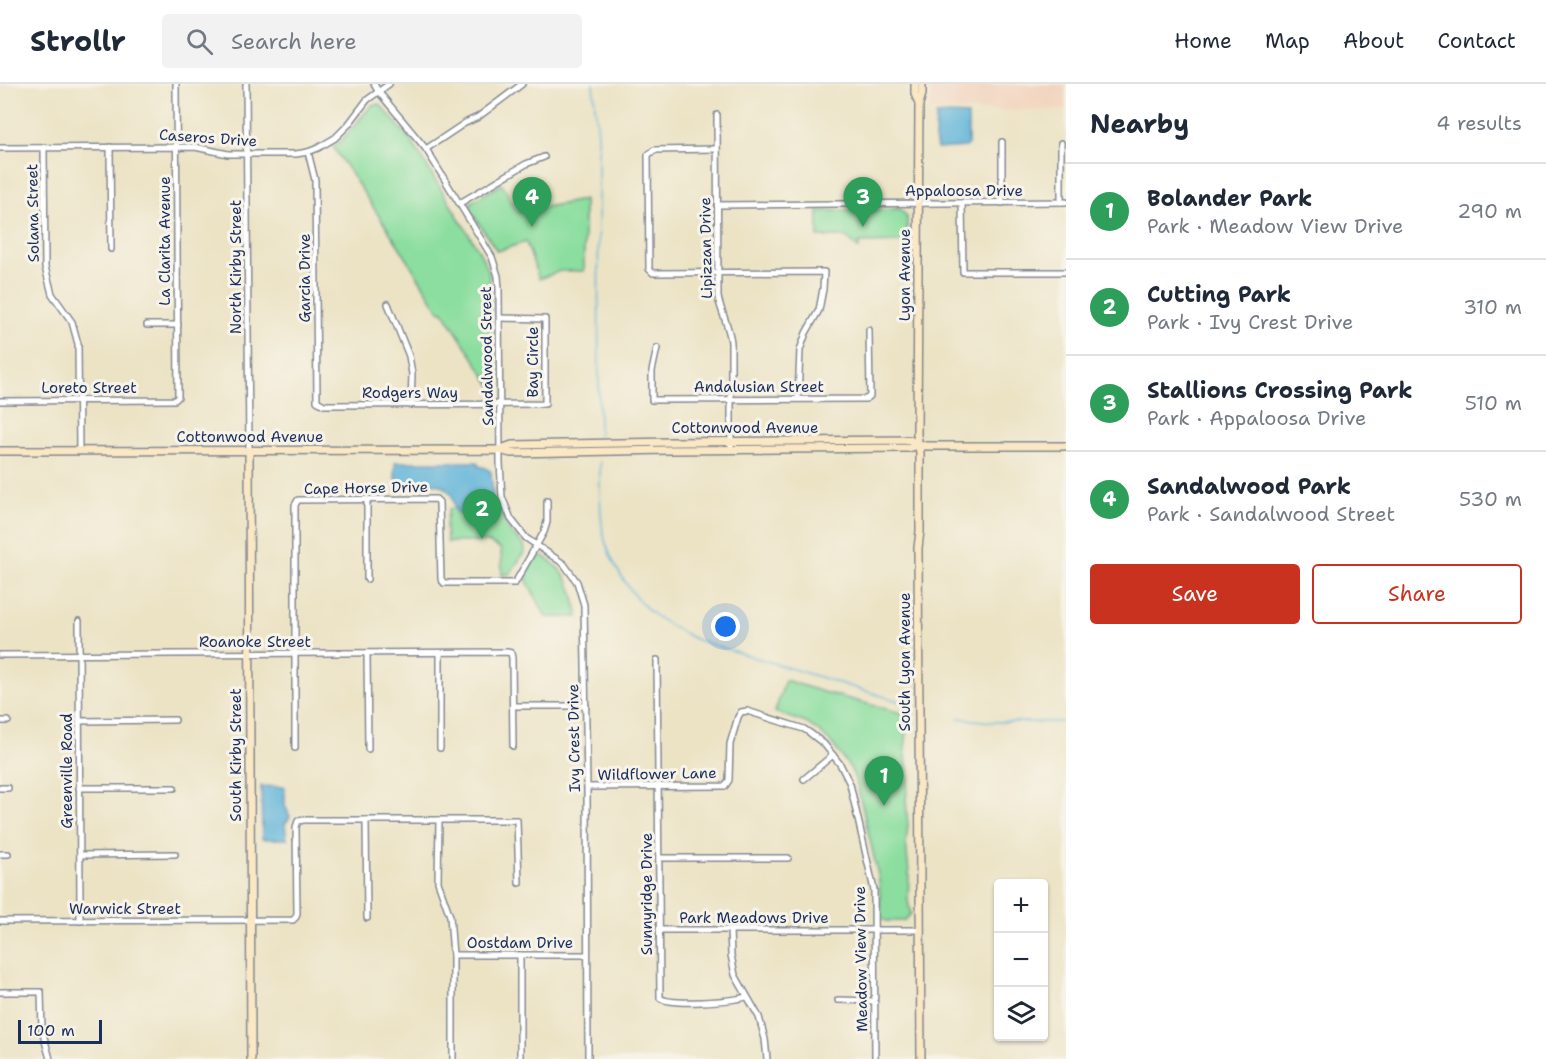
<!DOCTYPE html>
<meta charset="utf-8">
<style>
body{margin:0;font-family:"Shantell Sans",sans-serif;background:#f2f2f3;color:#1f2937}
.controls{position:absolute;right:18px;bottom:18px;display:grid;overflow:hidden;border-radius:6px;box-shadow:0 2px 4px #0004}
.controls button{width:54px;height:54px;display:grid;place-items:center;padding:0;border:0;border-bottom:2px solid #e0e1e3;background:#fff;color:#1f2937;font:30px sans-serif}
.scale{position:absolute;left:18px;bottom:15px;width:84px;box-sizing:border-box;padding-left:6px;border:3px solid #1b2f5e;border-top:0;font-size:16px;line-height:21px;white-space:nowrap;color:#1b2f5e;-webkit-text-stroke:4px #f7f3e8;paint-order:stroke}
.you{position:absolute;left:726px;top:543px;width:21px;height:21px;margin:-15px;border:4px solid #fff;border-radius:50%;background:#1a73e8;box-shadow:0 0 0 9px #1a73e833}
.badge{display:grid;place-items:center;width:39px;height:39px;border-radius:50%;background:#c8321e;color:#fff;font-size:20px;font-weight:700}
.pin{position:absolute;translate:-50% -50px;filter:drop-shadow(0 2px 3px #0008)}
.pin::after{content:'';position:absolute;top:32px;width:21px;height:18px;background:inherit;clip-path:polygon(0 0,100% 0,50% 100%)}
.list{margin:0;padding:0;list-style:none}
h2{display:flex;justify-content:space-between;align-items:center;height:78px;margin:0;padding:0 24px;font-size:26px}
h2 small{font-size:20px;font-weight:400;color:#747a83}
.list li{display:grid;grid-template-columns:39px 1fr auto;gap:18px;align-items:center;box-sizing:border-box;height:96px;padding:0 24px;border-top:2px solid #e0e1e3}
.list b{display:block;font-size:22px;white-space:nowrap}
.list p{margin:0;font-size:20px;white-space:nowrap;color:#747a83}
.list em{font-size:20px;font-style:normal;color:#747a83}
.actions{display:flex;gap:12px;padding:18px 24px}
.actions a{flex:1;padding:14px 0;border:2px solid #c8321e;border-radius:6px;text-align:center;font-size:21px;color:#c8321e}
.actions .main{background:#c8321e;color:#fff}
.icon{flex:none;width:33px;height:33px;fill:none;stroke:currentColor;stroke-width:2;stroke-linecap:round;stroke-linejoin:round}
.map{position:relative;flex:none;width:1066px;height:975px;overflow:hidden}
header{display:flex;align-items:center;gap:36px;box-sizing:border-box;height:84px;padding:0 30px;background:#fff;border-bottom:2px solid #e0e1e3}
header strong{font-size:28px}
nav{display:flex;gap:33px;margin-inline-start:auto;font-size:21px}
.search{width:420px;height:54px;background:#f2f2f3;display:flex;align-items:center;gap:15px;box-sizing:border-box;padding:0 21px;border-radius:6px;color:#747a83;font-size:22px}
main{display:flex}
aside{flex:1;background:#fff}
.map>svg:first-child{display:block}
.built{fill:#f2d4be}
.green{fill:#8bde9f;stroke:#53867e;stroke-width:1.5}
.water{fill:#5db3d9;stroke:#3c719c;stroke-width:1.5}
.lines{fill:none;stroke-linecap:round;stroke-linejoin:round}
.stream{stroke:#5db3d9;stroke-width:1.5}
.street-casing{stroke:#848992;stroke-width:8}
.secondary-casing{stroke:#848992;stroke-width:10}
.street{stroke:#fff;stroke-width:5}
.secondary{stroke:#fae7c3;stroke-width:7}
.labels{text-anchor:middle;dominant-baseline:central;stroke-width:6;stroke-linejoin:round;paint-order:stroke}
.street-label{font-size:15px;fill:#1b2f5e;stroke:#f7f3e8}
</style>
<header>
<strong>Strollr</strong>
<div class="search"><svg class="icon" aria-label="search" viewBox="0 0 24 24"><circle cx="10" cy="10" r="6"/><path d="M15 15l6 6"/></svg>Search here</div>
<nav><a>Home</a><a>Map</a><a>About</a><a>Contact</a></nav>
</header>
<main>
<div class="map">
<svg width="1066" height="975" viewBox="0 0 1066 975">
<rect width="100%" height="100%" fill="#f7f3e8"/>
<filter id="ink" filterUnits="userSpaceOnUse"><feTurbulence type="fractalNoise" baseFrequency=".0167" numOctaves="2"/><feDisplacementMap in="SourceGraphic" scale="12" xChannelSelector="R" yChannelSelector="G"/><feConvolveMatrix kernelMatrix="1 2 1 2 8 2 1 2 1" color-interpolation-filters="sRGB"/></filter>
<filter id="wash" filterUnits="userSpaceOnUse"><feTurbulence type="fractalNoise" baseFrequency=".008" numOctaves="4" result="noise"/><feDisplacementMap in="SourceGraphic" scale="24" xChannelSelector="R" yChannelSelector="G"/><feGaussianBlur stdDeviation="1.35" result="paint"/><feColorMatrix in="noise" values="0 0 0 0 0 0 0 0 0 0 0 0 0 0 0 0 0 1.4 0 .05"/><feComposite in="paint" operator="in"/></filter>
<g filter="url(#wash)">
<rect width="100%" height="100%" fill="#ece3c5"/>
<path class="built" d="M931,0H1066V26L930,27Z"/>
<g class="green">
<path d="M380,20L412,58L478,165L488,185L491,209L492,303L443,227H439L399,162L333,63L341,57L372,21Z"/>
<path d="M502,100L518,128L584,116V187H560L539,195L526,158L497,167L470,126L471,118Z"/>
<path d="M900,125L907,133V158L859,159V165L846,153H818V127Z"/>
<path d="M497,421L509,447L524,461L525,467L510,490L502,491L501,465L488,458H447L446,440L449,425L454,424L457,429L493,425Z"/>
<path d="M543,472C568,488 574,505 578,533H546L526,495L531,482L536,474Z"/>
<path d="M785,596L823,608L909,631L905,664L909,694L906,715L908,742L906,759L909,788L908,817L911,830L904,837H886L881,833L879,795L857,700L851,685L833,661L821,649L806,639L775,628Z"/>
</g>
<g class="water">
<path d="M950,30L968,31V61L966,63L937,65L935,54L936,31Z"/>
<path d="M395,378H477L479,382L486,384L491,388L494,422L490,428L457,429C453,423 455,416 451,410C440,392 416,402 400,402L399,396L395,395Z"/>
<path d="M261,702L285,703V721L290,733L285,740L287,755H262Z"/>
</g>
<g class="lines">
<g class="stream">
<path d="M593,0L598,51L599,352"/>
<path d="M600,378C600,401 599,425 603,448C608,476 631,512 653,530C667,541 682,548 697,556L908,620"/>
<path d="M958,634L991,638H1066"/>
</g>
</g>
</g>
<g filter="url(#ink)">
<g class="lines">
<g class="street-casing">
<g id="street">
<path d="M246,0L249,366"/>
<path d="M374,0L378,7L426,65L492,173L498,192L499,204L500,379L502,413L511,435L526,454L564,480L577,498L584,521L587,703L588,975"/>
<path d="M717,31L718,213C721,228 729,242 731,258V361"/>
<path d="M1002,58V119"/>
<path d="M1061,59V118"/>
<path d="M44,63L45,183L52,210L72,238L78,260L79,366"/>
<path d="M110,63L111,165"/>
<path d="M0,64L195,63L228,70H296L308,68L318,64L335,54L348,41L367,16L389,0"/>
<path d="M426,65L465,39L478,33L522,0"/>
<path d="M716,65L654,66L648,71L649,185L653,189L824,188L823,205L819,226L806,249L800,266L798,315"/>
<path d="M308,68L315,96L317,317L324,321L545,320V235L500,234"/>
<path d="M460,119L526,80L544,73"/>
<path d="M962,119L963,188H1066"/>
<path d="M717,121L1066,118"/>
<path d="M388,220L409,272L412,290L411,321"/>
<path d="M147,241H178"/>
<path d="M657,264L652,287V316L866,315L870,312L869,246"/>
<path d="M0,317L175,316L178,313L176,0"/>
<path d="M367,415V495"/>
<path d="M79,537L80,837"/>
<path d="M367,569L368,665"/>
<path d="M0,571L507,568L511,569L512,574L513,662"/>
<path d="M657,576L660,914C671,922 731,917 746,913"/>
<path d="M513,622H586"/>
<path d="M0,637H8"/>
<path d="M79,637L175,636"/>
<path d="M295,664V421L298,416L436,415L439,418L441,495L444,499H515L544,448L547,438V417"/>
<path d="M440,664V569"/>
<path d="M804,695L833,671"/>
<path d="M587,703L725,702L729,696L730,660L738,633L741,628L747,627L804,645L810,649L824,660L840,680L850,700L874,806L875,975"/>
<path d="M0,704H8"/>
<path d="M79,704H174"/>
<path d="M366,736L367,834"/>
<path d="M439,736L438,798L450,832L453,871V975"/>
<path d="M0,770H8"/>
<path d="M80,771L175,770"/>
<path d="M659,774H788"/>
<path d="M0,837L293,836L296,833L297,829L296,743L298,737L304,736H517L519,799"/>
<path d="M659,846H920"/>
<path d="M730,846L731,871L735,891L759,933L765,955L767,975"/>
<path d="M453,871H587"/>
<path d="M520,871V975"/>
<path d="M0,908H41L42,946L50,975"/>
<path d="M838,916L874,917"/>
</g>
</g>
<g class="secondary-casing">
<g id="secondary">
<path d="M915,0V10L919,20"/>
<path d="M501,365L512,361L671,358L910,356L918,361L926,362H1066"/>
<path d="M249,366L251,975"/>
<path d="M0,367L500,366L511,369L670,366L909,364L918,361"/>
<path d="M921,975L918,464L920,447V369L917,351L919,20L922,10V0"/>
</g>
</g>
<use href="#street" class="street"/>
<use href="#secondary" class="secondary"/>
</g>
</g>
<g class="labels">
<g class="street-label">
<text transform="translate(208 54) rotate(4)">Caseros Drive</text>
<text x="964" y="107">Appaloosa Drive</text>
<text transform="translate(33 129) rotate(-91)">Solana Street</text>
<text transform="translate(165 157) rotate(-90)">La Clarita Avenue</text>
<text transform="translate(706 164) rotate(-91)">Lipizzan Drive</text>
<text transform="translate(236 183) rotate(-90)">North Kirby Street</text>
<text transform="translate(905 191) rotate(-90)">Lyon Avenue</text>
<text transform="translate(305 194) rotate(-90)">Garcia Drive</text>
<text transform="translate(487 272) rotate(-91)">Sandalwood Street</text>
<text transform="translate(533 278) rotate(-90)">Bay Circle</text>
<text x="759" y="303">Andalusian Street</text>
<text x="89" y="304">Loreto Street</text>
<text x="410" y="309">Rodgers Way</text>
<text x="745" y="344">Cottonwood Avenue</text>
<text x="250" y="353">Cottonwood Avenue</text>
<text transform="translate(366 404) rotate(-1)">Cape Horse Drive</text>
<text x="255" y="558">Roanoke Street</text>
<text transform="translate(905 578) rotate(-90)">South Lyon Avenue</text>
<text transform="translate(574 654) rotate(-91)">Ivy Crest Drive</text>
<text transform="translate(236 671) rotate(-90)">South Kirby Street</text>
<text transform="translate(67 687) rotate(-90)">Greenville Road</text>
<text transform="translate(657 690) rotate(-1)">Wildflower Lane</text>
<text transform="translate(647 810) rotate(-90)">Sunnyridge Drive</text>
<text x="125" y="825">Warwick Street</text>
<text x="754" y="834">Park Meadows Drive</text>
<text x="520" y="859">Oostdam Drive</text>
<text transform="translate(861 875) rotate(-91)">Meadow View Drive</text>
</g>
</g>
</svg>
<div class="controls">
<button>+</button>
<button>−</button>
<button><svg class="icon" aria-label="layers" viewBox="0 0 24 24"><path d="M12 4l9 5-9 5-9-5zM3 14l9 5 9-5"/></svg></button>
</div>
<div class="scale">100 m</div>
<div class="you"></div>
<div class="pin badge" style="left:884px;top:722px;background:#2e9e5b">1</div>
<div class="pin badge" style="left:482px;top:455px;background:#2e9e5b">2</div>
<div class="pin badge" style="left:863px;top:143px;background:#2e9e5b">3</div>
<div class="pin badge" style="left:532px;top:143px;background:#2e9e5b">4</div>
</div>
<aside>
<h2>Nearby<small>4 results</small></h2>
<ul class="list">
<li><span class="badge" style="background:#2e9e5b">1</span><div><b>Bolander Park</b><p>Park · Meadow View Drive</p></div><em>290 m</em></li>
<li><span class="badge" style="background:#2e9e5b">2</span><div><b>Cutting Park</b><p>Park · Ivy Crest Drive</p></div><em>310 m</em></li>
<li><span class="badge" style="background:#2e9e5b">3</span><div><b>Stallions Crossing Park</b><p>Park · Appaloosa Drive</p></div><em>510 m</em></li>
<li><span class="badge" style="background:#2e9e5b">4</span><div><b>Sandalwood Park</b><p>Park · Sandalwood Street</p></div><em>530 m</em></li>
</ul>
<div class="actions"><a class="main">Save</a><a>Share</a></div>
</aside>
</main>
